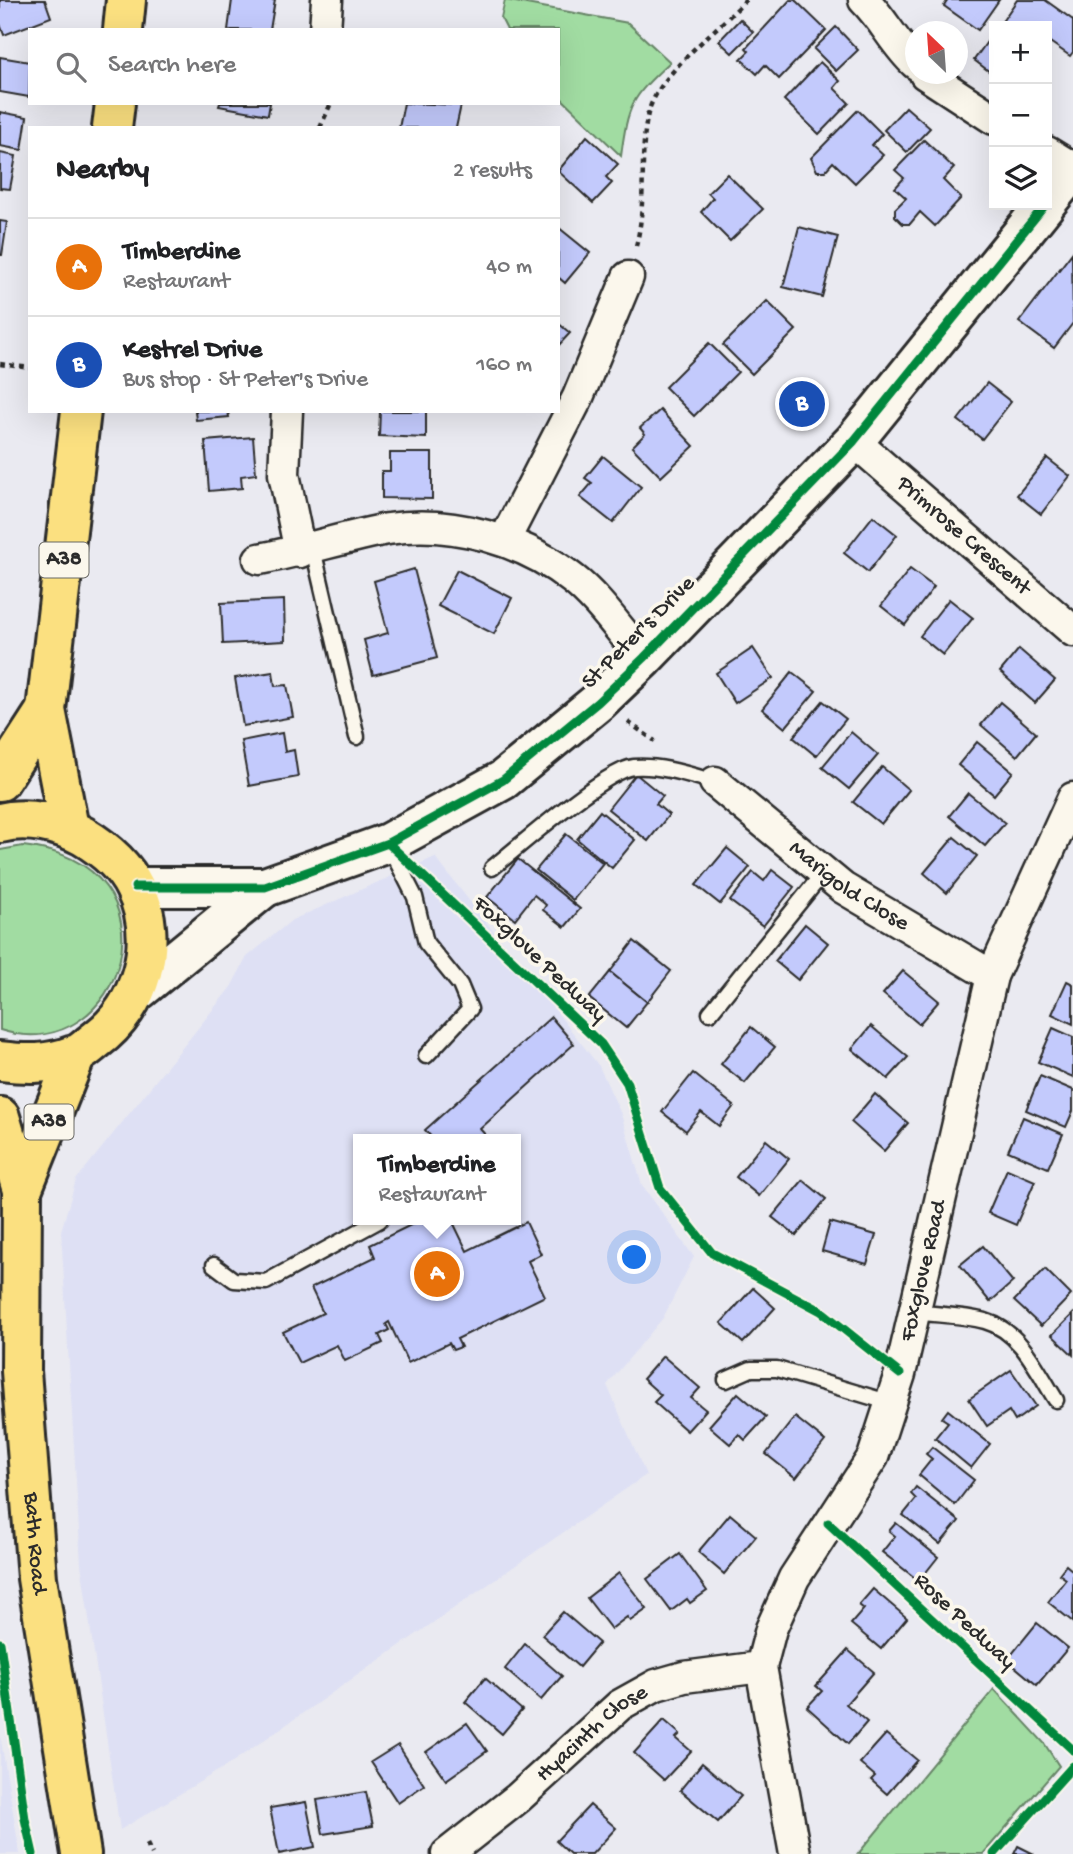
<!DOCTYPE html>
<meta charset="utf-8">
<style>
body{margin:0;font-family:"Gochi Hand",sans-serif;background:#f6f6f6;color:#202124}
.controls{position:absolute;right:21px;top:21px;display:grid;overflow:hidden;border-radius:0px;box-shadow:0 7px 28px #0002}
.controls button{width:63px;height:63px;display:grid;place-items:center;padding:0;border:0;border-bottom:2px solid #e0e0e0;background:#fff;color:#202124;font:35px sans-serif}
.compass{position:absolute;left:905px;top:21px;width:63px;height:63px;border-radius:50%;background:#fff;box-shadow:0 7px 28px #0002;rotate:335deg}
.you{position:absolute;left:635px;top:1258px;width:24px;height:24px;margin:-18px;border:5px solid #fff;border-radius:50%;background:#1a73e8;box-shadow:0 0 0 10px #1a73e833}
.badge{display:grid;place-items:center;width:46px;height:46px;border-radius:50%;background:#111827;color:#fff;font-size:23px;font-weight:700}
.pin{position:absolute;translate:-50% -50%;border:4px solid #fff;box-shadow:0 2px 7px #0006}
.popup{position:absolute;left:353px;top:1134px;width:168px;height:91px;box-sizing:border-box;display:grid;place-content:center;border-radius:0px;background:#fff;filter:drop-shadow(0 2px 5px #0005);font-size:23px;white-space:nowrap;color:#757577}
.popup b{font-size:26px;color:#202124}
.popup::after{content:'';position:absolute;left:50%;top:100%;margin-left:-14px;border:14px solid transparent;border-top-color:#fff}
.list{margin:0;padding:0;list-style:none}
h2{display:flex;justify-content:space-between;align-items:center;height:91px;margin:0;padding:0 28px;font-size:30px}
h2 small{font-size:23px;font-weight:400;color:#757577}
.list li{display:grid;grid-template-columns:46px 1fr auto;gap:21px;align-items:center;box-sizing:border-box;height:98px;padding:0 28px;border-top:2px solid #e0e0e0}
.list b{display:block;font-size:26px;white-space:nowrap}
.list p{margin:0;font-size:23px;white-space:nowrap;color:#757577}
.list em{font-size:23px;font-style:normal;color:#757577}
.icon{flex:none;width:38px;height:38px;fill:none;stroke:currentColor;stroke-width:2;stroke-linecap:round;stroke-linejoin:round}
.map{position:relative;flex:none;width:1073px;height:1854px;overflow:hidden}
.search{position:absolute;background:#fff;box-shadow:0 7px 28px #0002;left:28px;top:28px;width:532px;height:77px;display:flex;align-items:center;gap:18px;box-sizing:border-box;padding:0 24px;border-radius:0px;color:#757577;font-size:26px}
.panel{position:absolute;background:#fff;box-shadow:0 7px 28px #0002;left:28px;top:126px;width:532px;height:287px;border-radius:0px}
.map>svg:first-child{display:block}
.built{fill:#dee0f4;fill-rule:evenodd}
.green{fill:#a1dca2;stroke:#668466;stroke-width:2}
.building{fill:#c3cafc;stroke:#2b2b2b;stroke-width:2}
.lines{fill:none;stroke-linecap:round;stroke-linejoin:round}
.lane-casing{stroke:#2b2b2b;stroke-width:19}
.street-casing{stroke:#2b2b2b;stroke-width:35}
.secondary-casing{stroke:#2b2b2b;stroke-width:44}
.primary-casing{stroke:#2b2b2b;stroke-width:44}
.path{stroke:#2b2b2b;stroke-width:4.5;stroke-dasharray:5 5;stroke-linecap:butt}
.lane{stroke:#fbf7ec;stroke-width:14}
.street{stroke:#fbf7ec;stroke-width:30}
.secondary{stroke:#fbf7ec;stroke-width:38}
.primary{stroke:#fbe080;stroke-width:38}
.cycleway-casing{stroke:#fbf7ec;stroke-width:13}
.cycleway{stroke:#00873e;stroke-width:9}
.labels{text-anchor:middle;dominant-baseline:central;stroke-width:7;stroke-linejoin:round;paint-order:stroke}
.shield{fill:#fbf7ec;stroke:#696865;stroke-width:2}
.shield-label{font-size:21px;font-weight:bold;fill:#2b2b2b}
.street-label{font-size:23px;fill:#2b2b2b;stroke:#fbf7ec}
</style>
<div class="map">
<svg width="1073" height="1854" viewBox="0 0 1073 1854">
<rect width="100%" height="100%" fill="#eaeaf1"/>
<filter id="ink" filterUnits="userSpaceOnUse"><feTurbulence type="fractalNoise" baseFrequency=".0143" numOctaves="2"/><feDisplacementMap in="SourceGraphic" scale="14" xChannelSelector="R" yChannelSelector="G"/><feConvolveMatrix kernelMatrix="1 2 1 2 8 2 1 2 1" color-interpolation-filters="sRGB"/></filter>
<g filter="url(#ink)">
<g class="built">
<path d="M435,857L599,1066L621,1114L642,1185L694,1257L663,1318L607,1385L646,1475L231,1763L120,1830L81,1564L61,1231L76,1180L231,987L247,957L292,920ZM358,1139H516V1220H358Z"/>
<path d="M0,1735L20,1854H0Z"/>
</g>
<g class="green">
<path d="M505,0L628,23L670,62C631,98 628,104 621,156L558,95V30H507L501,18Z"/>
<path d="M23,846C188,863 124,1070 0,1030V850Z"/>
<path d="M994,1689L1044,1743L1059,1766L983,1854H858Z"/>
</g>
<g class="building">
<path d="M0,0H45L51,17L4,35L0,24Z"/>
<path d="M232,0H275L270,30H228Z"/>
<path d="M790,0H795L826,30L779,79L765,65L757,74L741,59L749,51L746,48Z"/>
<path d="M948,0H999L978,30L944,6Z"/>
<path d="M1017,0H1045L1073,20V52L1070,56L1047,40V26H999Z"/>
<path d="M740,19L753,32L732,53L719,41Z"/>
<path d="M836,27L858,50L836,71L814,49Z"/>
<path d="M994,32V75L974,60Z"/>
<path d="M0,57L30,62L29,97L0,92Z"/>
<path d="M820,62L840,81L834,88L849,103L819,134L784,100Z"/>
<path d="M220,103H270L268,115L219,106Z"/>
<path d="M404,103L461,105L456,128H399Z"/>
<path d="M906,107L930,128L907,152L884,130Z"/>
<path d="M858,110L882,134L872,145L883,155L855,183L833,162L825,171H817L811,158Z"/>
<path d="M0,112L27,117L22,150L0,146Z"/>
<path d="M587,136L618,164L606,177L612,183L593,203L558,171Z"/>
<path d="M924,140L954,168L943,180L961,198L935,226L920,212L910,224H903L895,216V209L906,198L895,188L904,178L895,170Z"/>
<path d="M0,153L16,156L10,189L0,188Z"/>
<path d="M727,174L763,209L730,241L701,212L713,198L708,193Z"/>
<path d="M0,221L7,222L2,255H0Z"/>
<path d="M558,227L590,253L565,283L558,277Z"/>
<path d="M799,227L838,237L822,297L783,287Z"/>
<path d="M1072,253L1073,323L1054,348L1019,322Z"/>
<path d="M767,301L796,330L752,374L723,345Z"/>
<path d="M558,323L570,333L558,346Z"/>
<path d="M709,343L738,372L694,416L665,387Z"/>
<path d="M987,383L1011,402L982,439L958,420Z"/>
<path d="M660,410L694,446L661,477L632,447L645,434L640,428Z"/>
<path d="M195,411H228L229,417L196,420Z"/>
<path d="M380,411H426V438L379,436Z"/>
<path d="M253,437L256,474L241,476L242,488L209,491L205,441Z"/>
<path d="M390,453H432V499L382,498V471H390Z"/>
<path d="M603,456L641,487L613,523L580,497L592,483L585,478Z"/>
<path d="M1047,458L1070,476L1041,514L1017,495Z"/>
<path d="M873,516L897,535L868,572L844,553Z"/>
<path d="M414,569L437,658L373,675L364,640L388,633L374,581Z"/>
<path d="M910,569L934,587L905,625L881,606Z"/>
<path d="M457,570L512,598L494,634L438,606Z"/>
<path d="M949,599L973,618L943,655L920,636Z"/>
<path d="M284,600L285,641L223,644L221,603Z"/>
<path d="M753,648L773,678L735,703L716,673Z"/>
<path d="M1019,649L1055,680L1035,703L1000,672Z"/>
<path d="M273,672L275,686L287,685L293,717L243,726L235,678Z"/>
<path d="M792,672L816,691L785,728L762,709Z"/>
<path d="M823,701L846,719L816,756L793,737Z"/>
<path d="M1000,702L1036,733L1017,756L981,725Z"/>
<path d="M851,732L878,755L849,789L822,767Z"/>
<path d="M282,733L285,752L294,750L298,777L249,786L241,741Z"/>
<path d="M977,742L1013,772L994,795L958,765Z"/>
<path d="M882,767L909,790L881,824L853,802Z"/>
<path d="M636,774L663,796L656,804L669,815L648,841L608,809Z"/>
<path d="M968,793L1005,823L985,846L949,816Z"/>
<path d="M600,811L635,840L612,868L577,839Z"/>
<path d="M566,834L603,863L573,900L536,870Z"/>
<path d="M954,837L977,856L947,893L924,873Z"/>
<path d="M727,848L750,867L720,904L696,885Z"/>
<path d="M518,859L580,909L565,927L543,910L546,905L534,895L515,919L487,897Z"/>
<path d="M772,870L794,887L763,926L730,901L753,872L764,881Z"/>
<path d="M805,924L828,943L798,980L775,961Z"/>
<path d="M634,941L671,971L647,1002L610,972Z"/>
<path d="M903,971L939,1001L919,1024L883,994Z"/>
<path d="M610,972L647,1002L626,1028L589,998Z"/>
<path d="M1067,981L1073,984V1024L1052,1014Z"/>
<path d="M551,1017L574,1044L480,1129L489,1139H433L425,1130Z"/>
<path d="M871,1026L908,1057L888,1079L852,1049Z"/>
<path d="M751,1027L775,1047L745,1083L721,1064Z"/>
<path d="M1053,1028L1073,1037V1077L1038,1062Z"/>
<path d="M693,1073L734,1106L719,1126L701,1112L686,1131L662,1112Z"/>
<path d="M1040,1076L1073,1090V1111L1066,1127L1026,1110Z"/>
<path d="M875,1094L908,1123L884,1151L851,1122Z"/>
<path d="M1023,1117L1063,1134L1048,1168L1008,1151Z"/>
<path d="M766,1140L789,1159L759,1196L736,1177Z"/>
<path d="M1007,1169L1035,1181L1016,1225L988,1213Z"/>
<path d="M803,1180L826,1199L796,1236L772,1217Z"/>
<path d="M421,1220H452L467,1251L526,1222L541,1254L528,1261L545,1296L457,1339L461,1347L453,1350L449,1343L408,1363L389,1322L386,1324L389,1330L379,1335L383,1343L345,1361L337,1345L299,1363L283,1332L323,1313L311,1288L375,1257L370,1245Z"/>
<path d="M830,1222L876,1235L867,1264L822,1251Z"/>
<path d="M983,1246L1013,1282L990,1302L960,1265Z"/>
<path d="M1045,1269L1071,1295L1041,1326L1014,1301Z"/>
<path d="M753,1288L775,1308L743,1343L721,1323Z"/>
<path d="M1073,1314V1355L1052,1335Z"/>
<path d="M663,1356L700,1388L691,1398L706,1410L687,1431L654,1402L661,1395L643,1379Z"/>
<path d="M1011,1370L1036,1406L1015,1421L1009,1411L987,1426L969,1399Z"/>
<path d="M738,1393L766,1417L745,1440L739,1434L730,1444L709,1426Z"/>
<path d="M948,1410L990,1444L971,1468L935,1438L948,1422L942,1418Z"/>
<path d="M795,1417L825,1441L796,1478L766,1454Z"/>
<path d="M932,1447L974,1480L955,1505L919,1475L932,1459L926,1454Z"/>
<path d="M916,1487L959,1521L940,1544L903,1515L916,1499L911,1494Z"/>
<path d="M730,1514L756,1536L724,1574L698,1552Z"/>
<path d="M896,1523L938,1557L919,1581L882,1552L895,1536L889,1531Z"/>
<path d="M680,1554L707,1591L690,1603L687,1599L671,1611L647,1579Z"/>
<path d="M1066,1565L1073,1571V1622L1048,1602L1066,1579L1059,1574Z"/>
<path d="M619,1573L647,1609L630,1621L627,1617L611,1629L587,1598Z"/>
<path d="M873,1589L907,1618L881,1649L851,1624L864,1609L859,1605Z"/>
<path d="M563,1612L599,1643L579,1667L542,1635Z"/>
<path d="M1037,1623L1068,1648L1037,1685L1007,1660Z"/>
<path d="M525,1644L562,1676L541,1700L505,1669Z"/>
<path d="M848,1650L874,1672L846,1704L867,1722L848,1744L807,1707L822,1691L816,1686Z"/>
<path d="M485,1678L522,1710L502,1734L465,1702Z"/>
<path d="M664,1720L680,1734L676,1738L691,1751L664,1780L634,1753Z"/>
<path d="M467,1723L487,1751L446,1780L426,1752Z"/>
<path d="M886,1734L917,1760L887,1794L871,1780L875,1776L860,1763Z"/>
<path d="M398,1745L424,1785L398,1803L371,1762Z"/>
<path d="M702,1763L741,1796L718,1822L680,1790Z"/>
<path d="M366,1792L373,1826L323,1834L317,1800Z"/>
<path d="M306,1802L315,1847L279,1854L270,1808Z"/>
<path d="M590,1805L616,1828L592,1854H570L556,1841Z"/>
<path d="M1018,1846L1034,1854H1014Z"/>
</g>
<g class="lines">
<g class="lane-casing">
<g id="lane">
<path d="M313,549L357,737"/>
<path d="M388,844L415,897L426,943L460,985L470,1009L426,1056"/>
<path d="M492,868C519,847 605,770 634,767C661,765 690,775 715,782"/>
<path d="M710,1013L824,872"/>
<path d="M214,1265L234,1280L266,1282L380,1220"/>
<path d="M915,1312C937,1315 963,1315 985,1321C1021,1331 1038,1372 1056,1400"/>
<path d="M726,1380L751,1369H777L891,1403"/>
</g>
</g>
<g class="street-casing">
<g id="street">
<path d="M864,0C884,20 895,45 916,64"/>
<path d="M325,30L327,0"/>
<path d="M925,74L994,119"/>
<path d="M1047,152L1073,168"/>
<path d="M287,411L284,474L300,552"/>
<path id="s1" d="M854,441L1073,631"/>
<path d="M504,541L578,397L628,277"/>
<path d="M259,559C303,551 345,537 388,529C451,519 524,540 573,579C600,600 621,633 644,658"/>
<path id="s2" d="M715,782L843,888L992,976"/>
<path id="s3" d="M447,1854L518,1798L620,1705L656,1685L684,1677L761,1667"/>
<path id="s4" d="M795,1854L761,1667L771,1629L794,1578L873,1457L900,1374L992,976L1073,798"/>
</g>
</g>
<g class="secondary-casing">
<g id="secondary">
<path d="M1047,202L1073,170"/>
<path d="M135,887H265L388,843L503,780L598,702L644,658L854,441L1045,205"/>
<path d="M139,990L265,887"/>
</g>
</g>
<g class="primary-casing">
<g id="primary">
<path d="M123,30L126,0"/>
<path d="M112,128L115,103"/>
<path d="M0,781L46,710"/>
<path d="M0,823C27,816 59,823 83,836C103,848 124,865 135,888C161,941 141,1007 96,1040C89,1045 82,1053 74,1055C49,1065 26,1064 0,1061"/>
<path d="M69,828L46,710L81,411"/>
<path id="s5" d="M0,1117L22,1190L21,1371L37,1578L81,1854"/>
<path d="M22,1190L76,1055"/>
</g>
</g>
<g class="path">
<path d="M320,128L331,103"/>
<path d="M636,246C647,204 639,161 647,118C654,76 717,31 746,0"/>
<path d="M0,364L30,368"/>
<path d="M628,722L655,741"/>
<path d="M147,1844L152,1854"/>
</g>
<use href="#lane" class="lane"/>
<use href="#street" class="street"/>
<use href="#secondary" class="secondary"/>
<use href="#primary" class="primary"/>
<g class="cycleway-casing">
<g id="cycleway">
<path d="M388,843L601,1044L627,1083L660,1188L712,1253L821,1311L900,1374"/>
<path d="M135,887H265L388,843L503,780L598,702L644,658L854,441L1045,205"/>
<path d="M828,1523L1073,1750"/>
<path d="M0,1643L25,1819L33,1854"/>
<path d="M994,1854L1073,1766"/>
</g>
</g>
<use href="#cycleway" class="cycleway"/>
</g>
</g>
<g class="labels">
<g class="shield">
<rect x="39.5" y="542.5" width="49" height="35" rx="5"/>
<rect x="24.5" y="1104.5" width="49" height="35" rx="5"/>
</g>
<g class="shield-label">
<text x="64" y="560">A38</text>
<text x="49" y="1122">A38</text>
</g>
<g class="street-label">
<text stroke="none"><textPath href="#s1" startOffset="145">Primrose Crescent</textPath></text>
<text transform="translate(639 633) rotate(-45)">St Peter's Drive</text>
<text stroke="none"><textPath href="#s2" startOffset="170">Marigold Close</textPath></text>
<text transform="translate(539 960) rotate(43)">Foxglove Pedway</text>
<text stroke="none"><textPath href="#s4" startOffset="623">Foxglove Road</textPath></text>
<text stroke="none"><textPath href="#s5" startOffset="430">Bath Road</textPath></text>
<text transform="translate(964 1622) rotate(43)">Rose Pedway</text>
<text stroke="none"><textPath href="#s3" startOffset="189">Hyacinth Close</textPath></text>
</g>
</g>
</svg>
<div class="controls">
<button>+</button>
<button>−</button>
<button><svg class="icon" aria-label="layers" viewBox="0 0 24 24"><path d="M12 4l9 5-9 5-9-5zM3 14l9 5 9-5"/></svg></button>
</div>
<svg class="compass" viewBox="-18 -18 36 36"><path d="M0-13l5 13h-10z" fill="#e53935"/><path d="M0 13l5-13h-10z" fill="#757577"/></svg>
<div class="you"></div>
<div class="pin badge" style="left:437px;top:1274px;background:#e8710a">A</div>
<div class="popup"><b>Timberdine</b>Restaurant</div>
<div class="pin badge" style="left:802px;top:404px;background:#1a4fb4">B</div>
<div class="search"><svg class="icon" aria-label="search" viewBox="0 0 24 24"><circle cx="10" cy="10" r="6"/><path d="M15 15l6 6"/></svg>Search here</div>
<section class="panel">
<h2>Nearby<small>2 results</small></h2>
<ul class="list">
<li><span class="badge" style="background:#e8710a">A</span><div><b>Timberdine</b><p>Restaurant</p></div><em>40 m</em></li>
<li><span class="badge" style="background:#1a4fb4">B</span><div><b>Kestrel Drive</b><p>Bus stop · St Peter's Drive</p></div><em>160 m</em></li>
</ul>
</section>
</div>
